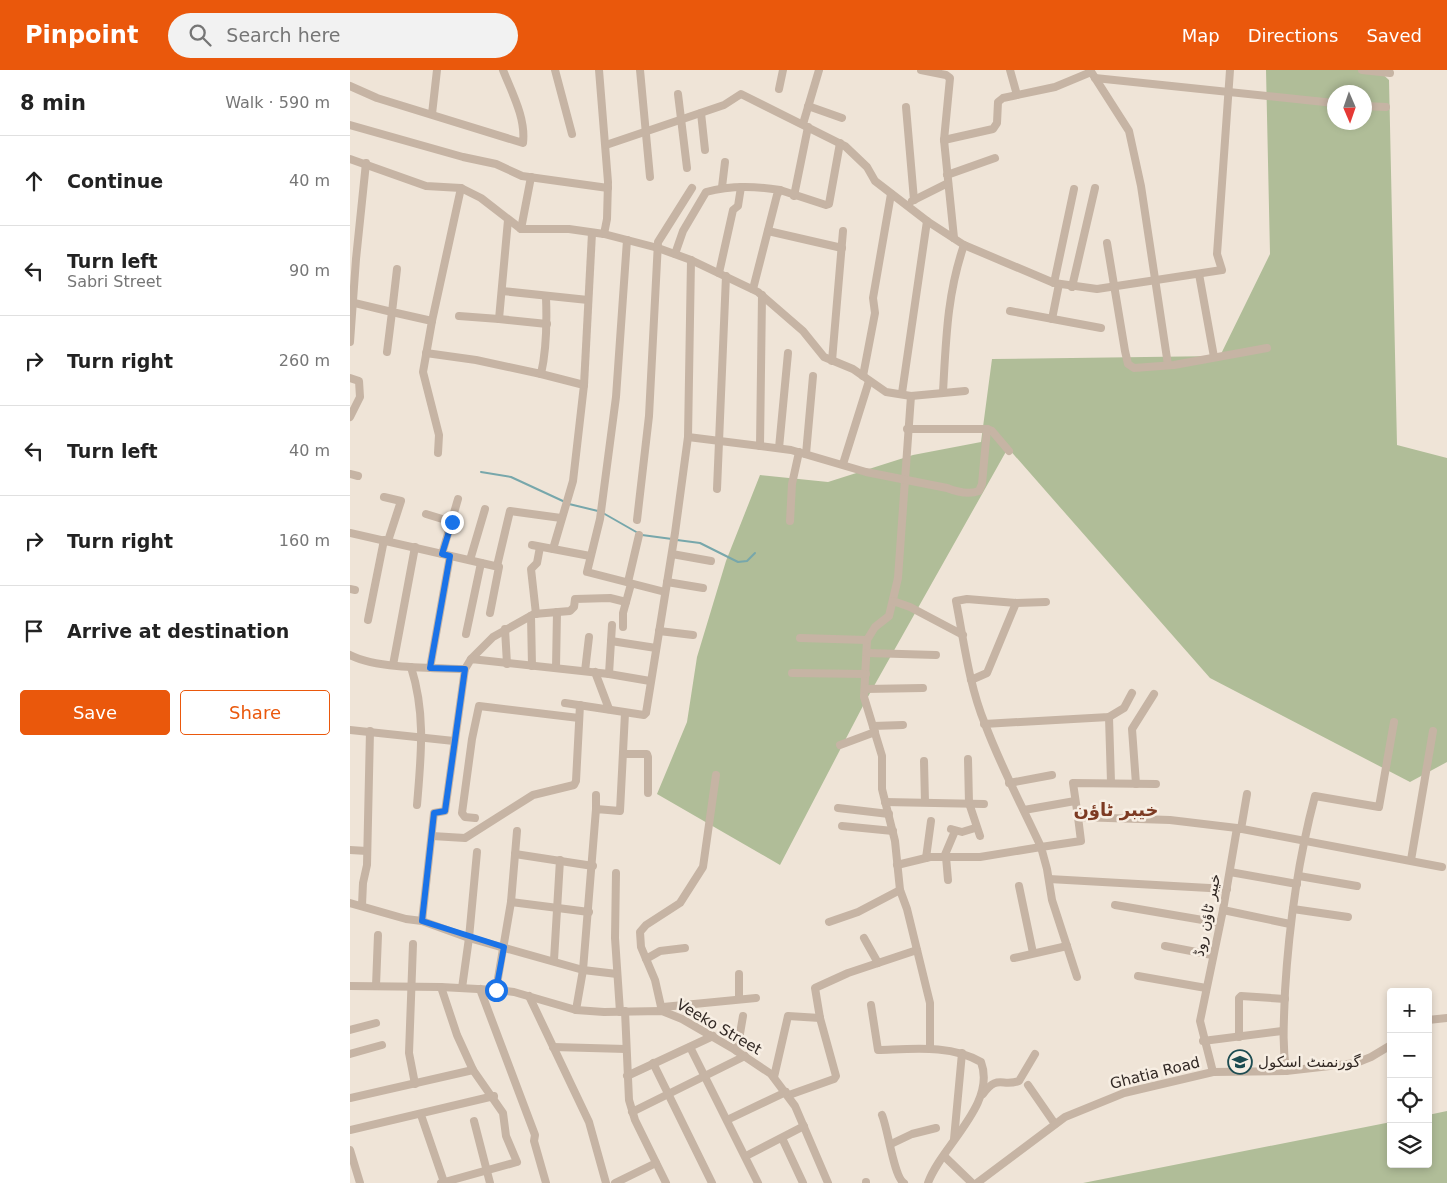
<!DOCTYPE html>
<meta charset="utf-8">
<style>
body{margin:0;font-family:"DejaVu Sans",Cairo,sans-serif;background:#f2f2f2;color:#222}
.controls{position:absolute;right:15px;bottom:15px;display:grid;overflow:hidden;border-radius:5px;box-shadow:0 2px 8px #0003}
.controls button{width:45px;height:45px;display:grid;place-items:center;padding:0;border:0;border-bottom:1px solid #e0e0e0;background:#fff;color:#222;font:25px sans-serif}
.compass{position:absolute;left:977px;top:15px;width:45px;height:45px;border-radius:50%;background:#fff;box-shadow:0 2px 8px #0003;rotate:178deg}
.stop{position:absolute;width:15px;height:15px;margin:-11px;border:4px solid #1a73e8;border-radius:50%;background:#fff}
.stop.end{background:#1a73e8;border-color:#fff;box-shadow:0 1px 5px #0008}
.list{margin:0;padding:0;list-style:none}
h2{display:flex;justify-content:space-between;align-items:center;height:65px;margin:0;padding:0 20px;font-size:21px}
h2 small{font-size:16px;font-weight:400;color:#767676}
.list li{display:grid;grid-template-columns:32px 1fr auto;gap:15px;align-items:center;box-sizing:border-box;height:90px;padding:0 20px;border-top:1px solid #e0e0e0}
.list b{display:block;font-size:19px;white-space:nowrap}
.list p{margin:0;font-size:16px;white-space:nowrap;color:#767676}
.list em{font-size:16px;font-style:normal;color:#767676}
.actions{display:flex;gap:10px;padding:15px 20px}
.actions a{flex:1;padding:11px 0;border:1px solid #ea580c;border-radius:5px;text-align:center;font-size:18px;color:#ea580c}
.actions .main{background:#ea580c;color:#fff}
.icon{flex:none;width:28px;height:28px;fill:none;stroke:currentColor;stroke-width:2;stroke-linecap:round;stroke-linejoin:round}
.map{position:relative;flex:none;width:1097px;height:1113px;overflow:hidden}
header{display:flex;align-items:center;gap:30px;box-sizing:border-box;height:70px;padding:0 25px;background:#ea580c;color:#fff}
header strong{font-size:24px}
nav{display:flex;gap:28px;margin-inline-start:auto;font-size:18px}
.search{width:350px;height:45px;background:#f2f2f2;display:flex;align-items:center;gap:12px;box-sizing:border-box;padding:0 18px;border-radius:28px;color:#767676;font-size:19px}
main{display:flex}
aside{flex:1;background:#fff}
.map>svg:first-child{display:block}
.green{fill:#b0bd98;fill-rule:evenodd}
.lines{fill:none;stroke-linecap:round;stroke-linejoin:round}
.stream{stroke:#77a7ab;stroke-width:2}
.minor{stroke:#c6b4a4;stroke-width:8}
.route{stroke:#1a73e8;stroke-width:6}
.labels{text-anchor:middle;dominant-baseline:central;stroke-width:5;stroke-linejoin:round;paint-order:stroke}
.street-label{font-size:15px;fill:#322925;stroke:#f7eee3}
.poi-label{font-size:15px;fill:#322925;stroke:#f7eee3;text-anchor:start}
.quarter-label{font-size:18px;font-weight:bold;fill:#7d3a22;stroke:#f7eee3}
</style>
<header>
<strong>Pinpoint</strong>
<div class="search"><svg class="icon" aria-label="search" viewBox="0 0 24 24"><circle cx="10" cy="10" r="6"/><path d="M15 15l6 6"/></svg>Search here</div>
<nav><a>Map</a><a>Directions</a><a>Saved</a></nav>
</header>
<main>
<aside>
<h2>8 min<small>Walk · 590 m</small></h2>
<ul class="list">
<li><svg class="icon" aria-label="ahead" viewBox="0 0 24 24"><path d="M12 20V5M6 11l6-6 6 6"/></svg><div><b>Continue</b></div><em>40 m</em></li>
<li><svg class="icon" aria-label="left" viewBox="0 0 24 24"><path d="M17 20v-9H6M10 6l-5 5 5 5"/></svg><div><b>Turn left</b><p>Sabri Street</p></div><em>90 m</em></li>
<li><svg class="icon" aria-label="right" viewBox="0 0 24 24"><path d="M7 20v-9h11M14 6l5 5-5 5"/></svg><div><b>Turn right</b></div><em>260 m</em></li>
<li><svg class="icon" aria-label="left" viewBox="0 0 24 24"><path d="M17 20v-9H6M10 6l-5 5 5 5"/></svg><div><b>Turn left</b></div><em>40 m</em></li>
<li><svg class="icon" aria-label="right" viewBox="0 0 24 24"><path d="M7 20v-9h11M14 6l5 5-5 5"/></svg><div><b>Turn right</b></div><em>160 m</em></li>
<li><svg class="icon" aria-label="arrive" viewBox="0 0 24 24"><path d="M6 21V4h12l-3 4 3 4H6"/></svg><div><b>Arrive at destination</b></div></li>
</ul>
<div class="actions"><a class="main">Save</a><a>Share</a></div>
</aside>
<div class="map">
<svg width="1097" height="1113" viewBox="0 0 1097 1113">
<rect width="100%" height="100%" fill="#efe4d7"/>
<g class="green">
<path d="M916,0H1028L1039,10L1047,375L1097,388V692L1060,712L860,608L658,378L515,632L430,795L307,724L337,652L347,587L376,491L410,405L478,412L563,385L631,372L642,289L870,286L920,184ZM984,22H1014V52H984Z"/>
<path d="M1097,1041V1113H733L1041,1052V1094H1078V1045Z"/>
</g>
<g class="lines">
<g class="stream">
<path d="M131,402L161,407L215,432"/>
<path d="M219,434L248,441"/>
<path d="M253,443L288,463"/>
<path d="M292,465L322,469"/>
<path d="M327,470L350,473L388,492L397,491L405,483"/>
</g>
<g class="minor">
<path d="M205,0L222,64"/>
<path d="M249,0L258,112L257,149L254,164"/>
<path d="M290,0L300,107"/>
<path d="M571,0L596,5L600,8L594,70L604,168"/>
<path d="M660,0L667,25"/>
<path d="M740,0L779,61L791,116L818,295"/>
<path d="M1012,0L1040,3"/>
<path d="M745,8L984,33"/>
<path d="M0,16L27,28L173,73C176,48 162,23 153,0"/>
<path d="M429,19L433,0"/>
<path d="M328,24L337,98"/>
<path d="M458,36L492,48"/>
<path d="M1014,36L1036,37"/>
<path d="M556,37L564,130"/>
<path d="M351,43L355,80"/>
<path d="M82,44L87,0"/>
<path d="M453,54L469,0"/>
<path d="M0,55L113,87L146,94L172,106L258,118"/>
<path d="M594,70L643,59L647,53L648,32L653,28L705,17L741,2"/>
<path d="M256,75L374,35L391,24L495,76L517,97L525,111L577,151L614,175L704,213L747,219L872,200L867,184L880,0"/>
<path d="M0,89L76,116L111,118L131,128L171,159H219L254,164L308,178L341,190L408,222L453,261L474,287L503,299L536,322L561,326L615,321"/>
<path d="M597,105L645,88"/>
<path d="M372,117L375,92"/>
<path d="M444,126L458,57"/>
<path d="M562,131L598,113"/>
<path d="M171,159L181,107"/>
<path d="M418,161L492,178"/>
<path d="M277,170L266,327L250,449L237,502L315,522"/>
<path d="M757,173L775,281L778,294L784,298L824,295L917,278"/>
<path d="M325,184L333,161L356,122C381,115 405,116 430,120"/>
<path d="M47,199L42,242L82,251L73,302L89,365L88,383"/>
<path d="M369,203L383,140L388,136L391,117"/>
<path d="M849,204L864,287"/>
<path d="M704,213L724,119"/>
<path d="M722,217L745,118"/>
<path d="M403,219L427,125L430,120L476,135L479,134L490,73"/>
<path d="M152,221L238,230"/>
<path d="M0,232L42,242L37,282"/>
<path d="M660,241L751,258"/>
<path d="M109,246L149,249L158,150"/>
<path d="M149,249L197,254"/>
<path d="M702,249L709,214"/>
<path d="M82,251L111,118"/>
<path d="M0,272L6,189L16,93"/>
<path d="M76,283L126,290L191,304C197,278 197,253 196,227"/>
<path d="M482,291L493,161"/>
<path d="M191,304L234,315L223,411L203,479"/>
<path d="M513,306L525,243L523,228L541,124"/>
<path d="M0,308L9,311L10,327L0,347"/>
<path d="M234,315L242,163"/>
<path d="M593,322C596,270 597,224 614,175"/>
<path d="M552,323L577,151"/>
<path d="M561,326L548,508L539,546L525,557L517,570L514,627L532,686V719L545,771L550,820L557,839L580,933V979"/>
<path d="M557,359H637L642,361L659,381"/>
<path d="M338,367L441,380L516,402L597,418C607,422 618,425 629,421L632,414L637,359"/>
<path d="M410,376L412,225"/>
<path d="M429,378L438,283"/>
<path d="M456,384L463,306"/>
<path d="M493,394L519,311"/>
<path d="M0,404L8,406"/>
<path d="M367,419L376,206"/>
<path d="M34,427L51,431L38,471"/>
<path d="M76,444L102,452"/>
<path d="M287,450L299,346L308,172L342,118"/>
<path d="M440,451L442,414L449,382"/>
<path d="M0,463L149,497L140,543"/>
<path d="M182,475L240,486"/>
<path d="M92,484L108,429"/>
<path d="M322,484L361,491"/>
<path d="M120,490L135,439"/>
<path d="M147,496L160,441L211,448"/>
<path d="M278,512L289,465"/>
<path d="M317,512L353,518"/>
<path d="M0,519L5,520"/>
<path d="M543,531L560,537L613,565"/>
<path d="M186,544L181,499L187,493L190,477"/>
<path d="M181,546L182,596"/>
<path d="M18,550L34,470"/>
<path d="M273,557V543L281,514"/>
<path d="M155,559L157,594"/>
<path d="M309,561L343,565"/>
<path d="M116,564L131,493"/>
<path d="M450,568L517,570"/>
<path d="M261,571L306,578"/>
<path d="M517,583L586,585"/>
<path d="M0,585C27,599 84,598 115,599"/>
<path d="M121,589L143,567L184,544L220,541L224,537L225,529L260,528L276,532"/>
<path d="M43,595L65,477"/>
<path d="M61,597C76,644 71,686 67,735"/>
<path d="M80,598L100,486"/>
<path d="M206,598L207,542"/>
<path d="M235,601L239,567"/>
<path d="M245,602L259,639"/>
<path d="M442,603L516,604"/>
<path d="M259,604L262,555"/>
<path d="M621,610L637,603L666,533"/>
<path d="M515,619L573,618"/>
<path d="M215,633L294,645L296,643L325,463L338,367L341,190"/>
<path d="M759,647L761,712"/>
<path d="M634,654L759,647L774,638L782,623"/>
<path d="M523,656L553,655"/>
<path d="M0,660L104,671"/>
<path d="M490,675L525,662"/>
<path d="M273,684H297L298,687V723"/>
<path d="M618,689L619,733L630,766"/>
<path d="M574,691L575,732"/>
<path d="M659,713L702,705"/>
<path d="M786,714L782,659L804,624"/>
<path d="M535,732L634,734"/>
<path d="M488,738L539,744"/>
<path d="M246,739V725"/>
<path d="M674,740L725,731"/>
<path d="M728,747L723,713L806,714"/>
<path d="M125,748L115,747L112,743L122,669L129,636L229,648"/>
<path d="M492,756L543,761"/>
<path d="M887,758L1092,797"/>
<path d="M601,759L612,762L625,758"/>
<path d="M891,759L897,724"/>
<path d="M82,766L115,768L183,725L224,715L226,711L230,635"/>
<path d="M0,780L17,781"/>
<path d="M165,784L243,796"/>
<path d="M594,787L605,761"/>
<path d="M596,787L598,810"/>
<path d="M576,788L581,751"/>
<path d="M1061,790L1083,661"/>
<path d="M547,795L580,787H630L691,777C672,736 651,697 635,654C619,615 614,572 606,531L617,529L666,533L696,532"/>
<path d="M880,802L947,814"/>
<path d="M266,803L265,868L270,942"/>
<path d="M949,806L1007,816"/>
<path d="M699,809L877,819"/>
<path d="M669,816L683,883"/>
<path d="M161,832L239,842"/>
<path d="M0,833L56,849L72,851L119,868L233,900L267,904"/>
<path d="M12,835L13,813L17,795L20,661"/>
<path d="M765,835L870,853"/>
<path d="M943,839L998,847"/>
<path d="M873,840L940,854"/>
<path d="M72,851L84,743L95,741L115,599L121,589L259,604L300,611"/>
<path d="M479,852L508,842L550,820"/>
<path d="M514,868L528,893"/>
<path d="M63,874L59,983L65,1014"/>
<path d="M815,876L862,885"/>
<path d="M664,888L717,876"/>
<path d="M296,889L310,881L335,878"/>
<path d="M204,890L210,790"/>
<path d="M788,906L856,918"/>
<path d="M727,907L702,830L697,799L691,777L731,771L728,747L820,750L887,758L873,840L850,951L863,1002"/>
<path d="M0,916L91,917L146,920L164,922L226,940L254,942L312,941L332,949L382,978L421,1004L445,1036L478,1113"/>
<path d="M26,916L28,865"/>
<path d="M91,917L107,965L123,1000L153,1043L156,1066L167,1092L91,1113"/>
<path d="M112,918L119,868L127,782"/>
<path d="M130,919L185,1065L184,1071L196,1113"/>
<path d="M146,920L161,832L167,761"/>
<path d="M179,926L239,1052L256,1113"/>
<path d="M389,929V904"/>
<path d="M521,935L528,980C561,979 601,974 631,992C647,1034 591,1076 578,1113"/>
<path d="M313,937L406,928"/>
<path d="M226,940L233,900L246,739L270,741L275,643"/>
<path d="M275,941L279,1030L285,1050L316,1113"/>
<path d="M312,941L305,910L291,877L290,862L296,855L330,833L353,797L366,705"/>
<path d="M1078,950L1097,948"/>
<path d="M0,960L26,953"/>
<path d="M889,967V928L891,926L935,929"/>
<path d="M853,971L932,961"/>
<path d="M203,977L276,979"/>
<path d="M340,977L408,1113"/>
<path d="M387,981L393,946"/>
<path d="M0,984L32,975"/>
<path d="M303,993L362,1113"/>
<path d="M936,1001C932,971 934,951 935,921C939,855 948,790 965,726L1029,737L1044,652"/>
<path d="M277,1006L363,966"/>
<path d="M424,1007L438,946L470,948"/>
<path d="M678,1015L705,1054"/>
<path d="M633,1024C647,1004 652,1017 669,1011L685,984"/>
<path d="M439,1025L484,1009L486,1006L470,948L465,918L498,903L567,880"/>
<path d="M0,1028L123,1000"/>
<path d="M282,1042L395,986"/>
<path d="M71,1045L94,1112"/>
<path d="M532,1045C538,1059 544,1108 554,1113"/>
<path d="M377,1050L436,1022"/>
<path d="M124,1051L140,1113"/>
<path d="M0,1060L144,1026"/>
<path d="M432,1068L453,1113"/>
<path d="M604,1069L612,983"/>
<path d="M541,1074L562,1064L586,1058"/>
<path d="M0,1080L10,1113"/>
<path d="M396,1086L454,1056"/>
<path d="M594,1086L622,1113"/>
<path d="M516,1112V1113"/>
<path d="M265,1113L306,1093"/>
<path d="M627,1113L715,1047L774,1023L863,1002L936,1001L1006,993L1021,987L1041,975"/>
</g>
</g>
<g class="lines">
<path class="route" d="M102,452L92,484L100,486L80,598L115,599L95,741L84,743L72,851L154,877L146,920"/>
</g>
<defs>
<g id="school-ring" transform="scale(1.25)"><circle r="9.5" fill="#f7eee3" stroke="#1d4c51" stroke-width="1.5"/><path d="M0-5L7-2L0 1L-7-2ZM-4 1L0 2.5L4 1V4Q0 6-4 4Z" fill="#1d4c51"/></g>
</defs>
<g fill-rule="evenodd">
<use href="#school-ring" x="890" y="992"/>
</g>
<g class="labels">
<g class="street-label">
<text transform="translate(857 845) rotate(-78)">خیبر ٹاؤن روڈ</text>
<text transform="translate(369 957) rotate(30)">Veeko Street</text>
<text transform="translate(805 1003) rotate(-14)">Ghatia Road</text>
</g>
<g class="poi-label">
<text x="908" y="992">گورنمنٹ اسکول</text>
</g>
<g class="quarter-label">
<text x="766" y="739">خیبر ٹاؤن</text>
</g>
</g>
</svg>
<div class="controls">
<button>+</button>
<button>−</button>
<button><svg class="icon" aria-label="locate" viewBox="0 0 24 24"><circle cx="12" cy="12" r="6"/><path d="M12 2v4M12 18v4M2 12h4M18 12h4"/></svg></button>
<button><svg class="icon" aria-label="layers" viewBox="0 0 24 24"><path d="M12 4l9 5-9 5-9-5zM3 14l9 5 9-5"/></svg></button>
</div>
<svg class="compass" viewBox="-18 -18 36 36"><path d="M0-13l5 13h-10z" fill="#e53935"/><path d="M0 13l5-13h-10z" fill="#767676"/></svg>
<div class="stop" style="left:146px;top:920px"></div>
<div class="stop end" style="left:102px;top:452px"></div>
</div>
</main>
